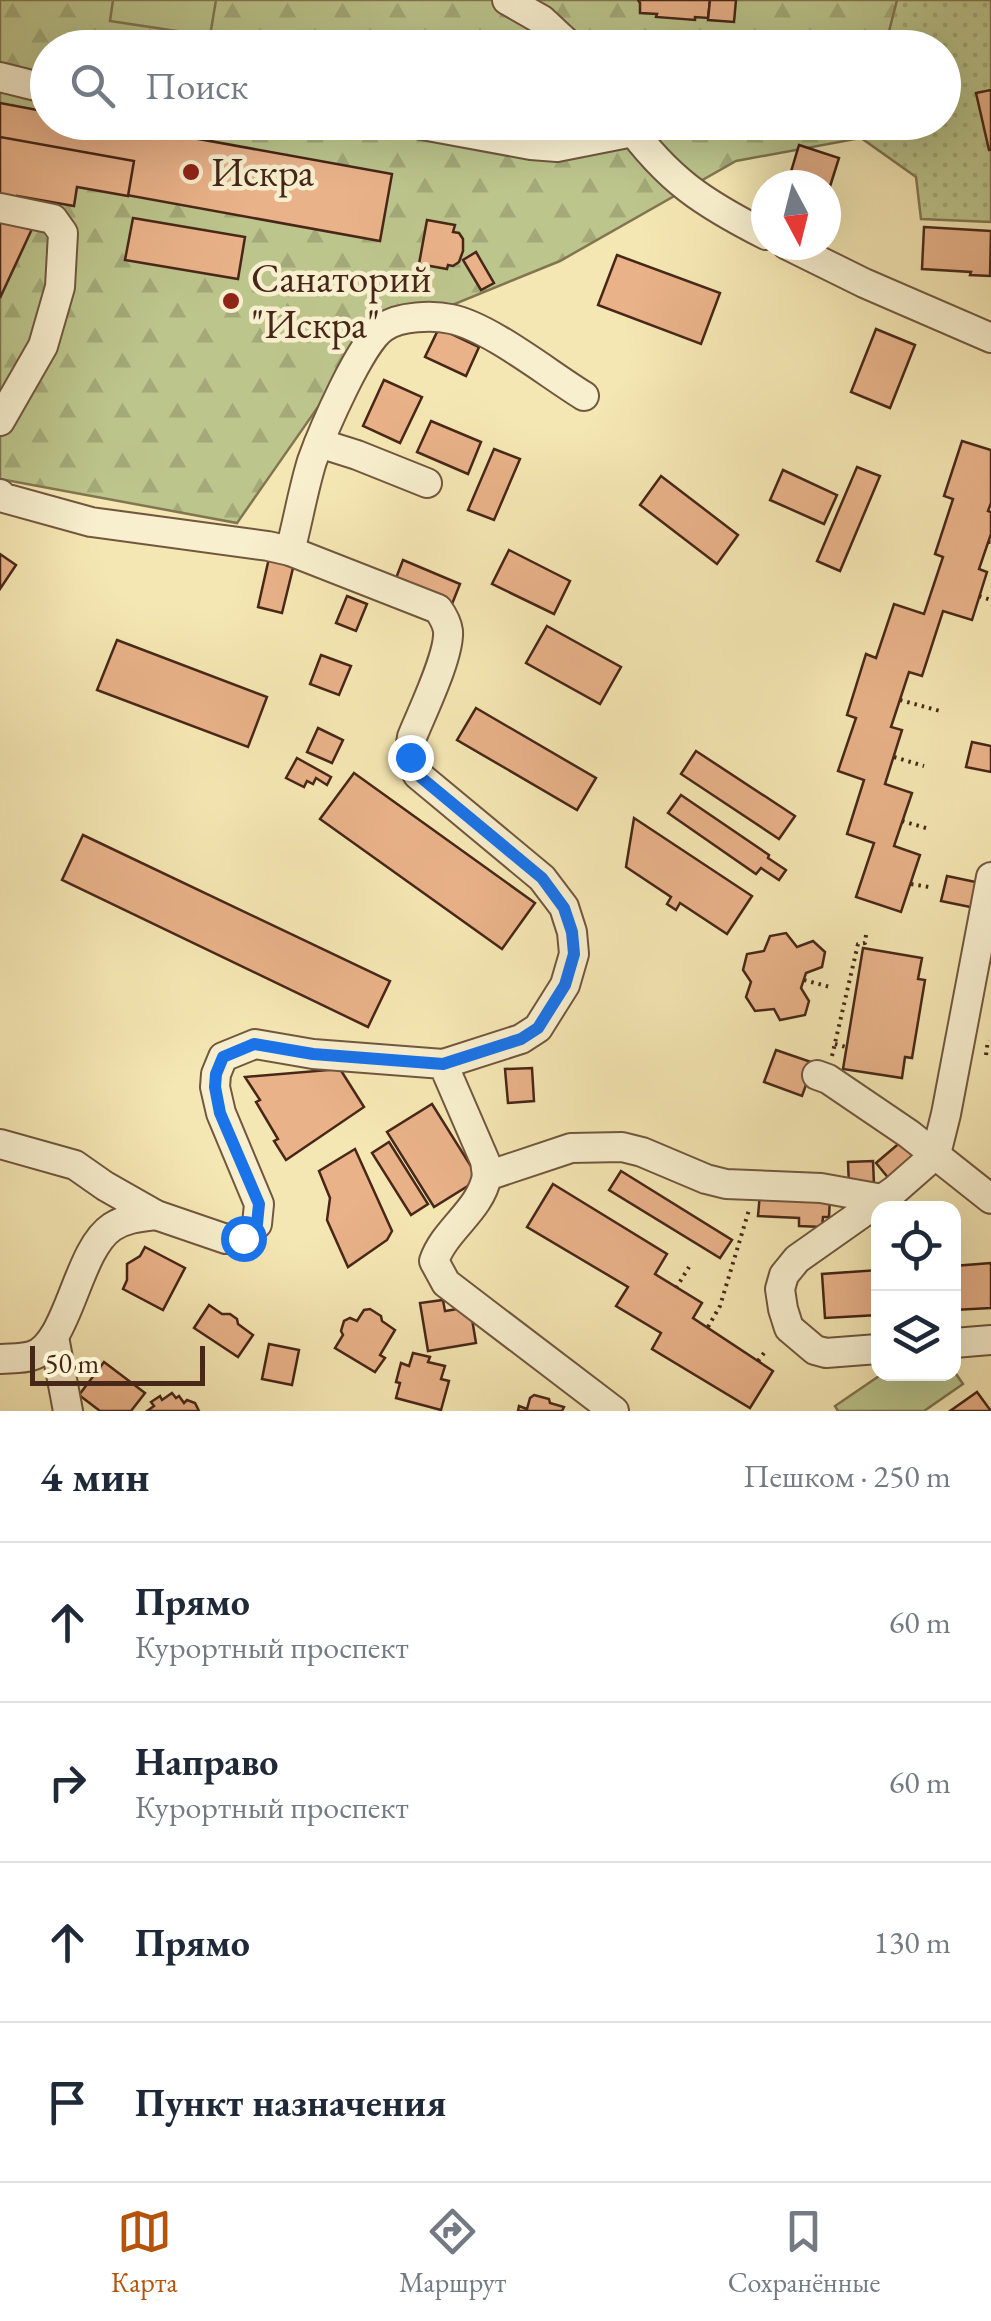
<!DOCTYPE html>
<html lang="ru">
<meta charset="utf-8">
<style>
body{margin:0;font-family:"EB Garamond",serif;background:#f6f6f7;color:#1f2937}
.controls{position:absolute;right:30px;bottom:30px;display:grid;overflow:hidden;border-radius:20px;box-shadow:0 10px 40px #0002}
.controls button{width:90px;height:90px;display:grid;place-items:center;padding:0;border:0;border-bottom:2px solid #e0e1e3;background:#fff;color:#1f2937;font:50px sans-serif}
.compass{position:absolute;left:751px;top:170px;width:90px;height:90px;border-radius:50%;background:#fff;box-shadow:0 10px 40px #0002;rotate:173deg}
.scale{position:absolute;left:30px;bottom:25px;width:175px;box-sizing:border-box;padding-left:10px;border:5px solid #472718;border-top:0;font-size:28px;line-height:35px;white-space:nowrap;color:#472718;-webkit-text-stroke:8px #f8efce;paint-order:stroke}
.stop{position:absolute;width:30px;height:30px;margin:-22px;border:8px solid #1a73e8;border-radius:50%;background:#fff}
.stop.end{background:#1a73e8;border-color:#fff;box-shadow:0 2px 10px #0008}
.list{margin:0;padding:0;list-style:none}
h2{display:flex;justify-content:space-between;align-items:center;height:130px;margin:0;padding:0 40px;font-size:42px}
h2 small{font-size:32px;font-weight:400;color:#747a83}
.list li{display:grid;grid-template-columns:65px 1fr auto;gap:30px;align-items:center;box-sizing:border-box;height:160px;padding:0 40px;border-top:2px solid #e0e1e3}
.list b{display:block;font-size:38px;white-space:nowrap}
.list p{margin:0;font-size:32px;white-space:nowrap;color:#747a83}
.list em{font-size:32px;font-style:normal;color:#747a83}
.icon{flex:none;width:55px;height:55px;fill:none;stroke:currentColor;stroke-width:2;stroke-linecap:round;stroke-linejoin:round}
.map{position:relative;flex:none;width:991px;height:1411px;overflow:hidden}
.search{position:absolute;background:#fff;box-shadow:0 10px 40px #0002;left:30px;right:30px;top:30px;height:110px;display:flex;align-items:center;gap:25px;box-sizing:border-box;padding:0 35px;border-radius:55px;color:#747a83;font-size:38px}
.sheet{height:770px;background:#fff}
nav{display:flex;justify-content:space-around;align-items:center;box-sizing:border-box;height:140px;border-top:2px solid #e0e1e3;background:#fff;font-size:28px;color:#747a83}
nav a{display:grid;justify-items:center;gap:5px}
nav .on{color:#b45309}
.map>svg:first-child{display:block}
.grass{fill:url(#grass-dots);stroke:#827652;stroke-width:2.5}
.forest{fill:url(#forest-firs);stroke:#827652;stroke-width:2.5}
.garden{fill:#bcc58c;stroke:#827652;stroke-width:2.5}
.building{fill:#e9b289;stroke:#472718;stroke-width:2.5}
.lines{fill:none;stroke-linecap:round;stroke-linejoin:round}
.minor-casing{stroke:#72573f;stroke-width:32}
.path{stroke:#472718;stroke-width:4;stroke-dasharray:2.5 5;stroke-linecap:butt}
.minor{stroke:#f8efce;stroke-width:28}
.route{stroke:#1a73e8;stroke-width:12}
.poi-dot{fill:#8f2418;stroke:#f8efce;stroke-width:4}
.labels{text-anchor:middle;dominant-baseline:central;stroke-width:9;stroke-linejoin:round;paint-order:stroke}
.poi-label{font-size:40px;fill:#472718;stroke:#f8efce;text-anchor:start}
</style>
<div class="map">
<svg width="991" height="1411" viewBox="0 0 991 1411">
<defs>
<pattern id="grass-dots" width="8" height="8" patternUnits="userSpaceOnUse" patternTransform="scale(2.5)"><rect width="8" height="8" fill="#bcc58c"/><path d="M2 2h.1M6 6h.1" fill="none" stroke="#a3a978" stroke-width="1.8" stroke-linecap="round"/></pattern>
<pattern id="forest-firs" width="22" height="20" patternUnits="userSpaceOnUse" patternTransform="scale(2.5)"><rect width="22" height="20" fill="#bcc58c"/><path d="M5 1l3.5 6h-7zM16 11l3.5 6h-7z" fill="#a3a978"/></pattern>
</defs>
<rect width="100%" height="100%" fill="#f5e7b3"/>
<filter id="stains"><feTurbulence type="fractalNoise" baseFrequency=".002" numOctaves="4"/><feColorMatrix values="0 0 0 0 .2 0 0 0 0 .09 0 0 0 0 .02 0 0 0 .5 -.17"/></filter>
<radialGradient id="worn" r=".72"><stop offset=".6" stop-color="#630" stop-opacity="0"/><stop offset="1" stop-color="#630" stop-opacity=".3"/></radialGradient>
<path class="grass" d="M796,0H991V222L921,219L916,177L861,138L807,130V123L944,122V48L805,47Z"/>
<path class="forest" d="M0,0H897L885,47L48,48V122L865,123L861,138L736,161L560,261L364,341L237,523L0,479Z"/>
<g class="garden">
<path d="M113,0H216L210,36L110,21Z"/>
<path d="M954,1371L963,1384L924,1411H838L835,1406L882,1374H954Z"/>
</g>
<g class="building">
<path d="M638,0H710L708,18L695,17V20L656,17L657,14L640,13V3Z"/>
<path d="M710,0H736L734,22L708,20Z"/>
<path d="M991,90V150H989L976,93Z"/>
<path d="M0,103L48,112V122H105L392,174L380,241L0,172Z"/>
<path d="M0,137L134,161L128,196L77,187L74,206L17,196L16,202L0,199Z"/>
<path d="M799,145L839,158L826,199V185H787Z"/>
<path d="M0,215L32,229L0,298Z"/>
<path d="M133,218L245,237L238,279L125,260Z"/>
<path d="M427,220L455,225L453,232L459,233L463,239V251L459,262L453,266L448,265L447,269L419,264Z"/>
<path d="M924,227L991,231L990,276L970,275L971,272L922,269Z"/>
<path d="M476,252L494,283L481,290L463,260Z"/>
<path d="M617,255L720,293L701,344L598,305Z"/>
<path d="M439,328L479,347L466,376L425,357Z"/>
<path d="M876,329L915,345L890,408L851,392Z"/>
<path d="M384,380L422,397L400,443L363,426Z"/>
<path d="M431,421L481,442L468,474L417,452Z"/>
<path d="M962,441L991,450V503L988,511L991,512V534L979,569L987,572L972,620L943,611L922,676L909,672L891,727L902,730L885,784L912,793L894,846L920,855L901,912L856,897L874,843L847,834L864,780L838,771L856,718L847,715L866,654L876,658L894,604L924,614L943,557L935,554L953,499L944,496Z"/>
<path d="M494,449L520,459L494,520L468,510Z"/>
<path d="M857,467L880,476L840,571L817,561Z"/>
<path d="M783,470L837,495L824,524L770,500Z"/>
<path d="M661,476L738,535L717,564L640,505Z"/>
<path d="M509,550L570,581L554,614L492,584Z"/>
<path d="M0,554L16,565L0,589Z"/>
<path d="M269,558L294,564L282,613L258,607Z"/>
<path d="M403,560L460,584L450,609L393,586Z"/>
<path d="M347,596L367,604L356,631L336,623Z"/>
<path d="M547,626L621,667L600,704L526,663Z"/>
<path d="M117,640L267,697L248,747L97,690Z"/>
<path d="M321,655L351,666L339,695L310,684Z"/>
<path d="M476,708L596,778L577,810L457,740Z"/>
<path d="M318,728L343,740L332,763L307,752Z"/>
<path d="M972,742L991,746V772L966,767Z"/>
<path d="M696,751L795,816L779,839L681,774Z"/>
<path d="M297,758L331,777L327,785L316,778L313,784L307,781L304,787L286,778Z"/>
<path d="M354,773L535,903L502,949L320,819Z"/>
<path d="M681,795L769,855L768,858L786,870L779,880L761,868L756,874L668,813Z"/>
<path d="M634,818L752,896L727,934L680,903L676,910L667,904L671,897L626,867Z"/>
<path d="M83,835L390,981L368,1027L62,880Z"/>
<path d="M947,876L985,884L980,909L941,901Z"/>
<path d="M786,933L797,947L813,941L825,952L822,967L806,973L801,988L809,1001L805,1015L780,1020L774,1009L755,1011L746,997L751,982L743,970L747,954L764,951L770,936Z"/>
<path d="M863,948L922,958L918,979L925,980L912,1058L905,1057L902,1078L843,1069Z"/>
<path d="M776,1050L814,1063L802,1096L764,1082Z"/>
<path d="M532,1068L534,1101L508,1103L505,1069Z"/>
<path d="M340,1069L364,1107L286,1160L274,1141L278,1139L256,1102L260,1100L245,1077Z"/>
<path d="M432,1104L479,1179L434,1207L387,1132Z"/>
<path d="M903,1140L918,1157L890,1180L876,1163Z"/>
<path d="M389,1142L428,1204L411,1215L372,1153Z"/>
<path d="M355,1149L392,1231L387,1240L348,1267L327,1220L330,1198L319,1171Z"/>
<path d="M873,1161L874,1185L849,1186L848,1162Z"/>
<path d="M621,1171L732,1240L720,1258L609,1190Z"/>
<path d="M553,1184L667,1254L655,1274L702,1303L693,1318L773,1371L750,1408L652,1349L661,1333L616,1306L628,1287L527,1227Z"/>
<path d="M760,1193L830,1197L829,1217H823L822,1227L799,1226V1218L758,1216Z"/>
<path d="M145,1247L185,1268L163,1310L123,1289L127,1280V1264L140,1256Z"/>
<path d="M991,1263V1308L954,1310V1266Z"/>
<path d="M878,1270V1315L825,1318L822,1274Z"/>
<path d="M443,1300L445,1311L470,1307L476,1343L428,1351L420,1303Z"/>
<path d="M209,1305L222,1314H230L237,1319L238,1324L253,1335L238,1357L194,1328Z"/>
<path d="M370,1309L381,1316L382,1321L395,1330L380,1355L385,1358L375,1372L335,1348L343,1335L341,1331L344,1321L350,1318L357,1321L364,1310Z"/>
<path d="M269,1344L299,1350L292,1385L262,1379Z"/>
<path d="M413,1353L430,1357L428,1362L445,1366L441,1379L449,1381L441,1410L396,1398L400,1383L396,1382L401,1363L409,1366Z"/>
<path d="M104,1362L145,1393L131,1411H100L79,1395Z"/>
<path d="M977,1392L991,1411H950Z"/>
<path d="M172,1393L176,1398L179,1396L184,1403L187,1400L195,1403L199,1411H147L154,1406L151,1402L160,1396L162,1400Z"/>
<path d="M534,1395L549,1399L550,1403L564,1407L562,1411H518L519,1406L527,1409L530,1398Z"/>
</g>
<g class="lines">
<g class="minor-casing">
<g id="minor">
<path d="M507,0L542,20L572,48"/>
<path d="M0,77L48,89"/>
<path d="M406,122L531,145L557,147L633,132"/>
<path d="M626,122C668,180 703,203 766,235"/>
<path d="M0,208L53,219L63,233L60,287L43,346L0,421"/>
<path d="M787,245L864,283L991,338"/>
<path d="M319,443L357,455L427,483"/>
<path d="M0,494L4,498L91,522L268,546L290,551L438,609C443,616 447,623 448,631C450,655 422,712 412,737C409,751 409,762 418,775L542,878L564,907L572,932L574,954L565,985L538,1028L521,1039L443,1064"/>
<path d="M290,551C298,521 303,490 312,461C322,433 361,341 384,327C400,316 433,315 451,319C490,327 548,374 584,396"/>
<path d="M817,1075L828,1079L909,1134L991,1199"/>
<path d="M0,1144L75,1165L105,1186L156,1215L226,1239L243,1237L257,1224L259,1204L221,1113L215,1087L216,1074L223,1057L255,1044L313,1054L443,1064L485,1161L487,1176"/>
<path d="M54,1337L68,1411"/>
<path d="M954,1343L991,1340"/>
<path d="M878,1349L826,1353L815,1350L789,1328L783,1309L780,1289L784,1275L797,1259L895,1190L936,1154L946,1114L991,877"/>
<path d="M0,1359C10,1358 22,1359 31,1356C69,1346 76,1251 112,1227C126,1218 140,1217 156,1215"/>
<path d="M614,1411L446,1283L434,1261C445,1229 480,1211 487,1176L571,1148L622,1147L642,1152L706,1179L726,1184L821,1188L882,1199"/>
</g>
</g>
<g class="path">
<path d="M988,542H991"/>
<path d="M979,596L991,600"/>
<path d="M900,700L940,711"/>
<path d="M894,757L924,766"/>
<path d="M902,821L926,828"/>
<path d="M911,884L929,887"/>
<path d="M804,980L830,987"/>
<path d="M835,1044L846,1047"/>
<path d="M986,1055L988,1040"/>
<path d="M832,1056L858,944L865,943L866,935"/>
<path d="M676,1288L689,1267"/>
<path d="M708,1327L720,1306L749,1210"/>
<path d="M758,1361L764,1353"/>
</g>
<use href="#minor" class="minor"/>
</g>
<g class="lines">
<path class="route" d="M243,1238L257,1224L259,1204L220,1113L215,1087L216,1074L223,1057L254,1044L313,1054L443,1064L521,1039L538,1028L565,985L574,954L572,932L564,908L542,878L418,775L412,766L410,757"/>
</g>
<g class="poi-dot">
<circle cx="191" cy="172" r="10"/>
<circle cx="231" cy="301" r="10"/>
</g>
<g class="labels">
<g class="poi-label">
<text x="211" y="172">Искра</text>
<text x="251" y="278">Санаторий<tspan x="251" dy="46">"Искра"</tspan></text>
</g>
</g>
<rect width="100%" height="100%" filter="url(#stains)"/>
<rect width="100%" height="100%" fill="url(#worn)"/>
</svg>
<div class="controls">
<button><svg class="icon" aria-label="locate" viewBox="0 0 24 24"><circle cx="12" cy="12" r="6"/><path d="M12 2v4M12 18v4M2 12h4M18 12h4"/></svg></button>
<button><svg class="icon" aria-label="layers" viewBox="0 0 24 24"><path d="M12 4l9 5-9 5-9-5zM3 14l9 5 9-5"/></svg></button>
</div>
<svg class="compass" viewBox="-18 -18 36 36"><path d="M0-13l5 13h-10z" fill="#e53935"/><path d="M0 13l5-13h-10z" fill="#747a83"/></svg>
<div class="scale">50 m</div>
<div class="stop" style="left:243px;top:1238px"></div>
<div class="stop end" style="left:410px;top:757px"></div>
<div class="search"><svg class="icon" aria-label="search" viewBox="0 0 24 24"><circle cx="10" cy="10" r="6"/><path d="M15 15l6 6"/></svg>Поиск</div>
</div>
<section class="sheet">
<h2>4 мин<small>Пешком · 250 m</small></h2>
<ul class="list">
<li><svg class="icon" aria-label="ahead" viewBox="0 0 24 24"><path d="M12 20V5M6 11l6-6 6 6"/></svg><div><b>Прямо</b><p>Курортный проспект</p></div><em>60 m</em></li>
<li><svg class="icon" aria-label="right" viewBox="0 0 24 24"><path d="M7 20v-9h11M14 6l5 5-5 5"/></svg><div><b>Направо</b><p>Курортный проспект</p></div><em>60 m</em></li>
<li><svg class="icon" aria-label="ahead" viewBox="0 0 24 24"><path d="M12 20V5M6 11l6-6 6 6"/></svg><div><b>Прямо</b></div><em>130 m</em></li>
<li><svg class="icon" aria-label="arrive" viewBox="0 0 24 24"><path d="M6 21V4h12l-3 4 3 4H6"/></svg><div><b>Пункт назначения</b></div></li>
</ul>
</section>
<nav>
<a class="on"><svg class="icon" aria-label="map" viewBox="0 0 24 24"><path d="M3 6l6-2 6 2 6-2v14l-6 2-6-2-6 2zM9 4v14M15 6v14"/></svg>Карта</a>
<a><svg class="icon" aria-label="directions" viewBox="0 0 24 24"><path d="M12 3l9 9-9 9-9-9zM9 14v-3h6M13 9l2 2-2 2"/></svg>Маршрут</a>
<a><svg class="icon" aria-label="saved" viewBox="0 0 24 24"><path d="M7 4h10v16l-5-4-5 4z"/></svg>Сохранённые</a>
</nav>
